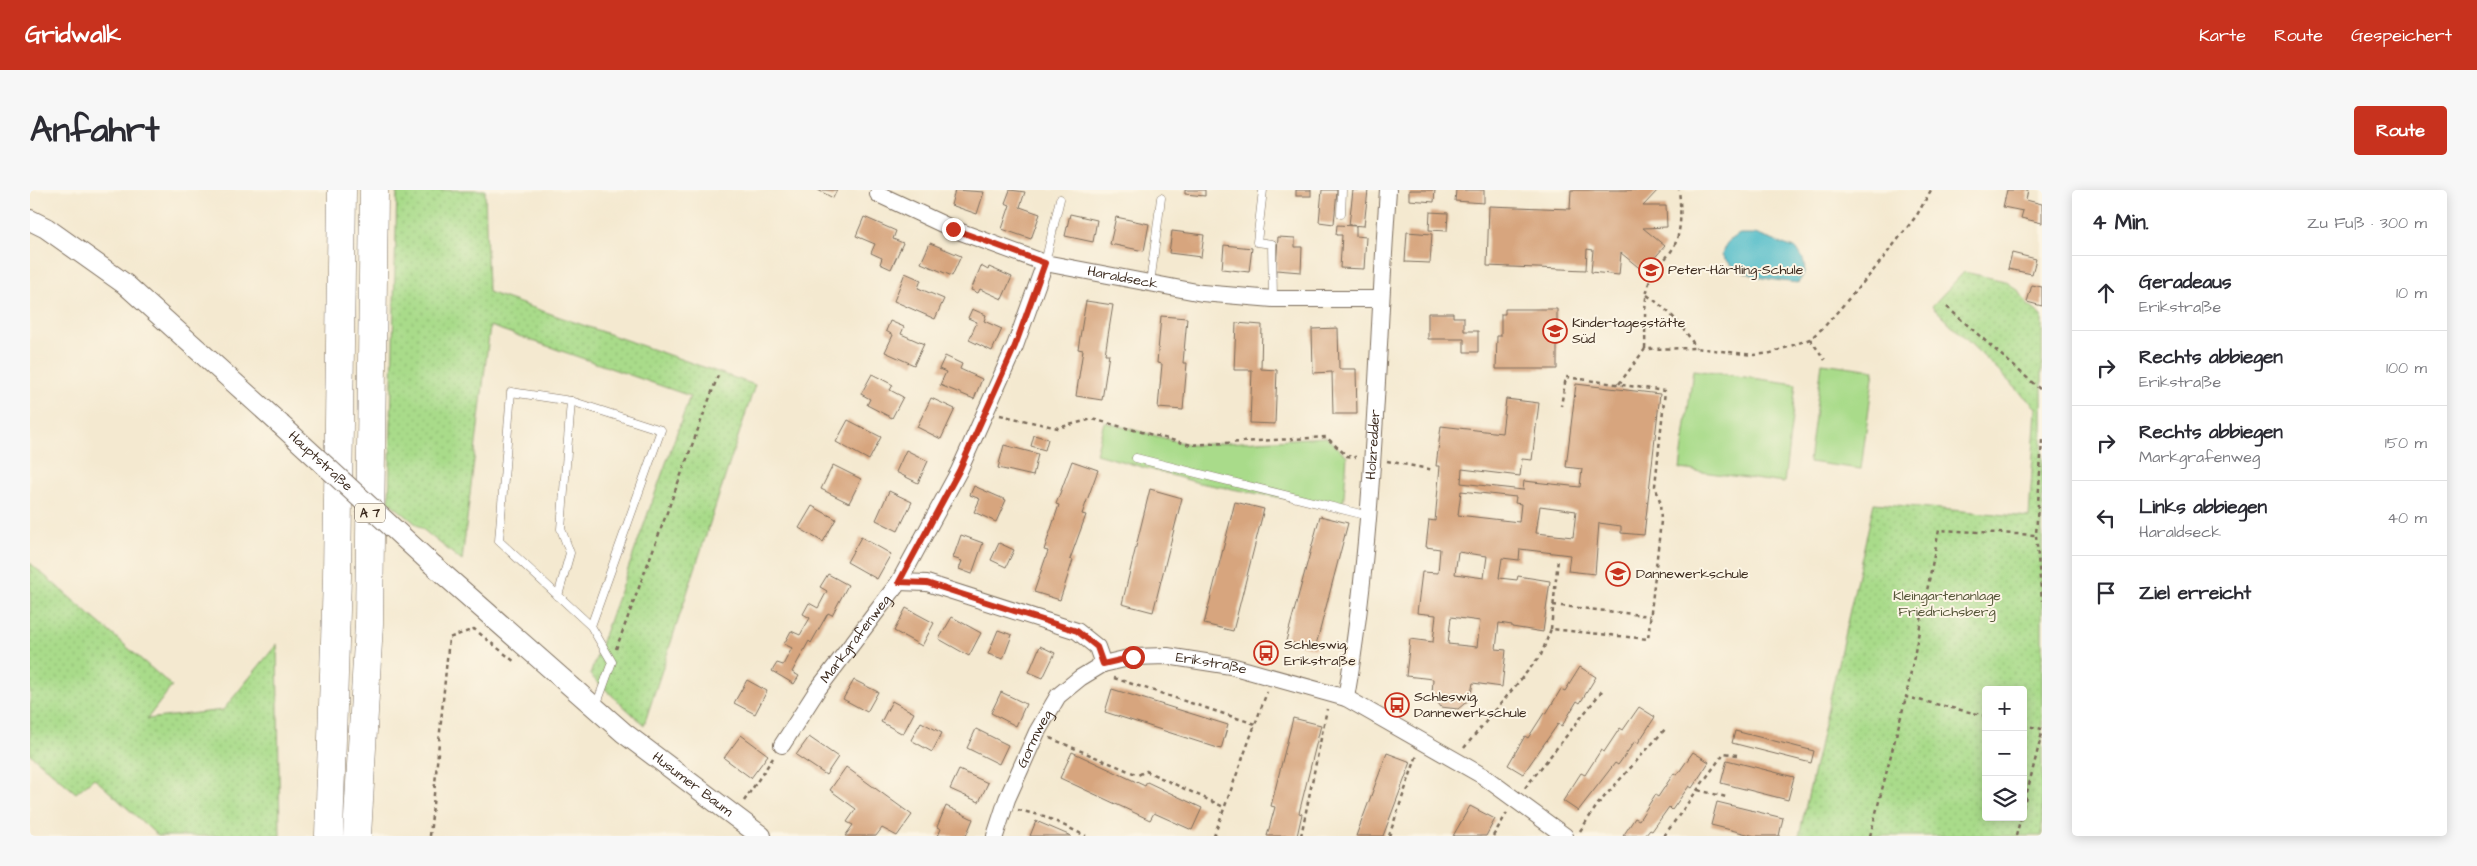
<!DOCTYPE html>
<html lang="de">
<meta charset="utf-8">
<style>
body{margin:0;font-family:"Architects Daughter",sans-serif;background:#f7f7f7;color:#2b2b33}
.controls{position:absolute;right:15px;bottom:15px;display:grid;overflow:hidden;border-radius:5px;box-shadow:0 2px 12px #0003}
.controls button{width:45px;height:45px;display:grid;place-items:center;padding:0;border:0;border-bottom:1px solid #e1e1e2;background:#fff;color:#2b2b33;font:25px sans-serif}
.stop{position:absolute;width:15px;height:15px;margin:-11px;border:4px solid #c8321e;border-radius:50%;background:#fff}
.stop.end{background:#c8321e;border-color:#fff;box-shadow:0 1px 5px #0008}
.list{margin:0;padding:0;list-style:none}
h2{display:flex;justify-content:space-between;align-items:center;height:65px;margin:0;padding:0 20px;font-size:21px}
h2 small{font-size:16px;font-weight:400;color:#7c7c81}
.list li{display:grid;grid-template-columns:32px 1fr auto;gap:15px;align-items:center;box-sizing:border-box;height:75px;padding:0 20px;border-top:1px solid #e1e1e2}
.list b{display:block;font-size:19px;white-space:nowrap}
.list p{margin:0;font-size:16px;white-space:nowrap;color:#7c7c81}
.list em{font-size:16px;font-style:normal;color:#7c7c81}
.icon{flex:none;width:28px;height:28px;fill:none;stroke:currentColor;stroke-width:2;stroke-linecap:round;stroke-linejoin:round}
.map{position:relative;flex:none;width:2012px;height:646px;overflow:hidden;border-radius:5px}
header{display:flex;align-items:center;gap:30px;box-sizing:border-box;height:70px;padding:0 25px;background:#c8321e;color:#fff}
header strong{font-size:24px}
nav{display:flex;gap:28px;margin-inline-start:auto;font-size:18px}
.intro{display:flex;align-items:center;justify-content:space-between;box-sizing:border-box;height:120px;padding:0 30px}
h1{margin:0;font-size:35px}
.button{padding:12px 22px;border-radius:5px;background:#c8321e;color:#fff;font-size:18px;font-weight:700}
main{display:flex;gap:30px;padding:0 30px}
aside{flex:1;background:#fff;border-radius:5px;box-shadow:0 2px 12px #0003}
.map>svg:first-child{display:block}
.grass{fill:url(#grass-dots);stroke:#728254;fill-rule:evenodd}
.park{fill:#a9db8a;stroke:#728254}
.water{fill:#4fbcc9;stroke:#457374}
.building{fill:#d7a57e;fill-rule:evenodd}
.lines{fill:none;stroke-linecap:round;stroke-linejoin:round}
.service-casing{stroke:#7c6d5c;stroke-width:9}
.minor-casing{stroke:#7c6d5c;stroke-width:18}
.tertiary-casing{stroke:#7c6d5c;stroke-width:22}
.motorway-casing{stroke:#7c6d5c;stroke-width:29}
.path{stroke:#7c6d5c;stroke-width:2.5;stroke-dasharray:4 4;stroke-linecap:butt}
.service{stroke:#fff;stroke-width:8}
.minor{stroke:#fff;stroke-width:16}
.tertiary{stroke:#fff;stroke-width:20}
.motorway{stroke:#fff;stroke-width:28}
.tertiary-bridge-casing{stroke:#7c6d5c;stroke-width:22;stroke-linecap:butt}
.tertiary-bridge{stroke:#fff;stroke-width:20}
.route{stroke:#c8321e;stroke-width:6}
.labels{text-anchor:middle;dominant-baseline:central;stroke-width:4;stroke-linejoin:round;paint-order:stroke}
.shield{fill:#fcf5e5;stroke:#75675a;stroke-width:1}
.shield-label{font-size:12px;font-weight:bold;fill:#3b2a1e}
.poi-label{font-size:14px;fill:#3b2a1e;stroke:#fcf5e5;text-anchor:start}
.street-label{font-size:14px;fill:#3b2a1e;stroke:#fcf5e5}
.park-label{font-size:14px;fill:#565639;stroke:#fcf5e5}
</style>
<header>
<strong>Gridwalk</strong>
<nav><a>Karte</a><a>Route</a><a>Gespeichert</a></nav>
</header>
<div class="intro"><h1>Anfahrt</h1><a class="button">Route</a></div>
<main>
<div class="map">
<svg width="2012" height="646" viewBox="0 0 2012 646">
<defs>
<pattern id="grass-dots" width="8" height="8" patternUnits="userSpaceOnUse" patternTransform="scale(1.25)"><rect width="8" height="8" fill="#a9db8a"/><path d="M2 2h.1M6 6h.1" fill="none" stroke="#92bc77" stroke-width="1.8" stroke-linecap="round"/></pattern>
</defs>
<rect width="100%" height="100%" fill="#fcf5e5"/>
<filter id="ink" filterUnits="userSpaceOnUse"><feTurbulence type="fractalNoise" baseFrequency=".02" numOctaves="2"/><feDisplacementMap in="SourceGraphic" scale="10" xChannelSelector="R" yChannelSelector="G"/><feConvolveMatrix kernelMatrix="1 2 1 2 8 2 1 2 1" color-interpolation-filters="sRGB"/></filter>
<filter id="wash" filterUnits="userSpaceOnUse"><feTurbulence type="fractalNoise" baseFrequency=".0096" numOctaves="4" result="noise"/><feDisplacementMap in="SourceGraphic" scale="20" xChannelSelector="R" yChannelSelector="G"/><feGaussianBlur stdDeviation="1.12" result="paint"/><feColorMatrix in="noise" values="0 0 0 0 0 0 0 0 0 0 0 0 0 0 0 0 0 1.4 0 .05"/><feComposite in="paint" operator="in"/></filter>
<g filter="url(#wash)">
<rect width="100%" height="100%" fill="#f4e9d0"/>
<g class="grass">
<path d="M367,0H455L458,102L725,195L614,535L560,485L660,206L460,136L432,371L359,312Z"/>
<path d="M1934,82L1975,91L1989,101L1997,114L2012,126V646H1769L1844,313L1999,327L2006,218L1902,116ZM1956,500H1993V627H1956Z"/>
<path d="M0,373L142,496L117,529L193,520L247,454L250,646H128L64,588L46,603L0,564Z"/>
</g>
<g class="park">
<path d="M1792,173L1844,180L1831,279L1779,272Z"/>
<path d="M1663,180L1766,194L1754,293L1650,279Z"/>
<path d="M1074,232L1161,255L1296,247L1317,266L1313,319L1169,293L1066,264Z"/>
</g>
<path class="water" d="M1710,44H1725L1767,59C1776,72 1778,80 1768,93C1744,90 1707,87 1692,65C1695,53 1699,49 1710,44Z"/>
<g id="blocks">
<g class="building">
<path d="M788,0H807L803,8Z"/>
<path d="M925,0L954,2L947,24L921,15Z"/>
<path d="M980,0L995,2L990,17L1010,24L1001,49L972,39L980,15L975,13Z"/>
<path d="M1155,0H1175V6L1155,4Z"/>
<rect x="1266" y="0" width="15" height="6"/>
<path d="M1292,0H1307L1304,34L1289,32Z"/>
<path d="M1323,0H1338L1334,36L1319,35Z"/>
<path d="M1379,0H1405L1404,12L1379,10Z"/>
<path d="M1426,0H1454V13L1425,11Z"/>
<path d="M1541,0H1628L1613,16H1636L1637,37L1613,38L1635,56L1613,81L1591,63L1589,85L1561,82L1563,60L1557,59L1556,80L1457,76L1459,16L1540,19Z"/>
<path d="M1977,0H1998L1996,10L2012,14V33L1991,28L1993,21L1973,17Z"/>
<path d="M1400,22L1418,23L1417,41L1399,40Z"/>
<path d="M1040,24L1067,30L1063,52L1035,46Z"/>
<path d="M834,27L866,41L863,49L873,53L861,79L850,74L852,68L841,63L845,54L826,46Z"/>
<path d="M1086,27L1119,34L1114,61L1080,54Z"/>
<path d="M1307,35L1326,36V46L1336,47L1334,79L1310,78L1312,45H1306Z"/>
<path d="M1142,41L1174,45L1171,67L1139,63Z"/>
<path d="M1377,42L1402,44L1400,73L1375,72Z"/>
<path d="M1248,47L1265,48V57H1272L1271,82L1246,80Z"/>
<path d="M900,53L931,66L922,86L891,73Z"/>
<path d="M1194,55L1222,58L1219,82L1192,79Z"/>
<path d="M1982,63L2006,69L2002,84L1978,79Z"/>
<path d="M951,76L958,80L959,77L982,87L972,109L950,99L948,103L941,100Z"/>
<path d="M875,83L891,90L888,98L914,109L905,129L864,111Z"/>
<path d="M2002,95L2012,97V116L1997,112Z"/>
<path d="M1056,111L1083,115L1075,164H1079L1072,210L1046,206L1053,160L1048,159Z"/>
<path d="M942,119L956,125L954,131L972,139L962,161L939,150L947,132L938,128Z"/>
<path d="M1475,119H1527V179H1466L1467,146H1471V124H1475Z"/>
<path d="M1398,123H1423V127H1434V141H1448V162H1434V149H1398Z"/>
<path d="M1131,126L1157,128L1153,173H1157L1153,220L1128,218L1132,174L1127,173Z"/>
<path d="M860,131L874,137L871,144L894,154L884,175L855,162L863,145L856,141Z"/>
<path d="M1206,133L1232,135L1231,179L1247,180L1245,234L1220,233L1222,180H1204Z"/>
<path d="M1308,138L1309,179H1326L1327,224H1303L1302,182L1283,183L1282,139Z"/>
<path d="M915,166L932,174L930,179L952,189L944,209L910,195L916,182L909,179Z"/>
<path d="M842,184L863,195L860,200L873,207L862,228L837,215L840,209L831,204Z"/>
<path d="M1546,194L1630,204L1614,345L1591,343V336L1569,333L1565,384L1538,381L1540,365L1490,359L1489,370L1472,368L1469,388L1487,390L1488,386L1520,391L1513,442L1482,437V435L1469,433L1466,459L1476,460L1472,497L1443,493L1440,509L1428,519L1411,517L1402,505L1403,489L1376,486L1380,449L1403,452L1406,425L1387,423L1392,382L1408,383L1410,359L1396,357L1399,330L1405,331L1410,276H1406L1411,236L1472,243L1476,209L1509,213L1502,270L1492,269L1490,286L1432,279L1431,293L1493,300L1494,291L1550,297L1552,279L1536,277ZM1431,301L1486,307L1485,313L1491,314L1489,332L1428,325ZM1510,316L1546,321L1543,347L1506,343ZM1428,362L1457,366L1454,388L1425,384ZM1421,427L1450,431L1447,457L1418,454Z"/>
<path d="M901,208L925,219L911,249L887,237Z"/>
<path d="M818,230L851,247L839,270L806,252Z"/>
<path d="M1004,245L1018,249L1015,260L1001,256Z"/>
<path d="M974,255L1008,264L1003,286L968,278Z"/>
<path d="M876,260L898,271L888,293L866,282Z"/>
<path d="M1042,271L1068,280L1052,324L1056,325L1040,369L1043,370L1030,410L1004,402L1018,361L1014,360L1029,315L1026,314Z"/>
<path d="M803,275L831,289L819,313L791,299Z"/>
<path d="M944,296L976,310L966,332L944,322L950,309L940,305Z"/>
<path d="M1120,299L1152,308L1123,422L1092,414Z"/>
<path d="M859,301L882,312L868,341L846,330Z"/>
<path d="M1205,312L1234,319L1203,441L1174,434Z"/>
<path d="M782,316L806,329L793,352L769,338Z"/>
<path d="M1290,326L1318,333L1285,459L1256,451Z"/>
<path d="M931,345L953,353L942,384L929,379L932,371L923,368Z"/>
<path d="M831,347L861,364L847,389L817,372Z"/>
<path d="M969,353L984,360L976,377L961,370Z"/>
<path d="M798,384L818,395L802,425L798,423L781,453L779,451L762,482L769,486L764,494L742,481L747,473L753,475L762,458L754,454L761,441L770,445L780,428L773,424L779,413L788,418L797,401L790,397Z"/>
<path d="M876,418L904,433L892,456L864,441Z"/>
<path d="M922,427L951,443L939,466L909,449Z"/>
<path d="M968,440L982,445L973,469L958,464Z"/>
<path d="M1010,456L1025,463L1013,488L999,482Z"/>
<path d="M1550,477L1566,487L1550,513L1547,511L1532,536L1528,534L1493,584L1478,575L1495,546L1498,548L1514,523L1516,524L1531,499L1535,501Z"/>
<path d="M717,490L737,501L725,524L704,513Z"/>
<path d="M824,490L848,502L837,522L813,509Z"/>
<path d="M1082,499L1198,535L1191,559L1075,522Z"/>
<path d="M971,502L996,514L986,536L961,523Z"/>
<path d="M862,511L884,523L873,544L851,532Z"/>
<path d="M1609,517L1625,527L1608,553L1605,551L1588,575L1585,573L1548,621L1533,611L1551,583L1555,585L1571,560L1574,562L1590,538L1593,540Z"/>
<path d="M1263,528L1291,535L1269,623L1272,624L1267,646H1237L1245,617L1241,616Z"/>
<path d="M891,532L912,543L902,562L881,550Z"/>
<path d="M946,539L978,555L969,574L937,558Z"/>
<path d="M1705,541L1784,561L1781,573L1702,553Z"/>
<path d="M711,545L738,565L721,588L694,568Z"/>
<path d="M779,547L808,567L796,585L766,565Z"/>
<path d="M1042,562L1115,596L1117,592L1172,618L1162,640L1124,623L1120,630L1030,588Z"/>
<path d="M1663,562L1679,572L1662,598L1659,596L1642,620L1639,617L1622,641L1620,640L1615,646H1593L1605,628L1609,630L1625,605L1628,607L1644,583L1647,585Z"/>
<path d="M1357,563L1381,572L1353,646H1326Z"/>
<path d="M1697,570L1764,587L1758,610L1691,593Z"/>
<path d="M816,577L882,625L867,646L852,638L846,646H815L823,635L817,632L826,619L800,600Z"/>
<path d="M929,580L958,593L949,612L920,599Z"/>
<path d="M1687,612L1753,628L1749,646H1725L1681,635Z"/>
<path d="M916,616L943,629L936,646H908L911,639L907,637Z"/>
<path d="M1440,616L1465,629L1456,646H1423Z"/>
<path d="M1006,631L1041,646H1000Z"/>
</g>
</g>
</g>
<g filter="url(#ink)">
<use href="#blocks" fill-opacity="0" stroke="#7c6d5c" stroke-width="1"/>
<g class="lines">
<g class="service-casing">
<g id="service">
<path d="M1233,0L1227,52L1242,54L1243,109"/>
<path d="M1311,24L1312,0"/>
<path d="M1015,73L1030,9"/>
<path d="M1120,94L1131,8"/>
<path d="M1106,268L1339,326"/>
<path d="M528,406L540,363L531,339L541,211"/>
<path d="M561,436L631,240L541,211L481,202L469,351L561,436L582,472L566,516"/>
</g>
</g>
<g class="minor-casing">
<g id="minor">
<path id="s1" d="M848,4L923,39L1015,73L1172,103L1243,109H1350"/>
<path d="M869,392L897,393L1047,441L1067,457L1073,474"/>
<path id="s2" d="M1316,508C1345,340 1346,169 1358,0"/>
<path id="s3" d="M752,555L788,499L869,392L929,281L985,156L1015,73"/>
<path id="s4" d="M965,646L977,609L1007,542L1028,506L1050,488L1073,474L1103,467L1137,466L1201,476L1316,508L1453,586L1535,646"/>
</g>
</g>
<g class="tertiary-casing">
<g id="tertiary">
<path d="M0,30L16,38L95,94L250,234"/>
<path id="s5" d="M403,375L594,543L731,646"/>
</g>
</g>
<g class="motorway-casing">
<g id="motorway">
<path d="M299,646L307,387L312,0"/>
<path d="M327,646L339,434L344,0"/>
</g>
</g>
<g class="path">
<path d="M1617,105C1638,120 1653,135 1666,158"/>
<path d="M1917,117L2012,201"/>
<path d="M1780,149L1795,170"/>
<path d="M1615,159C1616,135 1612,107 1622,85C1625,77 1634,71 1639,64C1653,47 1651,20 1649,0"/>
<path d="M1589,194L1615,159L1666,158L1724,165L1741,163L1780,149L1794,137L1843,81L1887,25L1901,0"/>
<path d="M970,225L1028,238L1062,229L1161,255L1296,247L1317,266L1326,267"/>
<path d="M2012,250L2006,345L2012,411"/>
<path d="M1357,271L1404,280"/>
<path d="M1523,415L1620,426"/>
<path d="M1521,439L1528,369"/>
<path d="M586,459L689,183"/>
<path d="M1084,488L1225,534"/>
<path d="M1956,526L1876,507L1909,340L2006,345"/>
<path d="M1993,535L2012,539"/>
<path d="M1020,548L1108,585L1116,581L1194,617"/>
<path d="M1434,558L1511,465L1521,439L1618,449L1631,331L1630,311L1625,296L1635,201L1536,187L1531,216"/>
<path d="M1495,598L1572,501"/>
<path d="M1668,600L1696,607"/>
<path d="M714,611L743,568"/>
<path d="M1993,618L2012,543"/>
<path d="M988,620L1014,626L1056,646"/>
<path d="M1550,641L1568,614L1637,537"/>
<path d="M400,646L419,448L444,439L485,472"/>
<path d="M1184,646L1237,502"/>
<path d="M1271,646L1297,519"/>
<path d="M1359,646L1387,565"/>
<path d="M1463,646L1477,623"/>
<path d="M1634,646L1694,563L1707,565"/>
<path d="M1840,646L1876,507"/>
<path d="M1986,646L1991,627"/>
</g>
<use href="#service" class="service"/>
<use href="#minor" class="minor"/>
<use href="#tertiary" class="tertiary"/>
<use href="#motorway" class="motorway"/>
<g class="tertiary-bridge-casing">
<g id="tertiary-bridge">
<path id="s6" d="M250,234L403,375"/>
</g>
</g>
<use href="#tertiary-bridge" class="tertiary-bridge"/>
</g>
</g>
<g class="lines" filter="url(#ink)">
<path class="route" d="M923,39L1015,73L985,156L929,281L869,392L897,393L1047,441L1067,457L1073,474L1103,467"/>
</g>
<defs>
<g id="school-ring" transform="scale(1.25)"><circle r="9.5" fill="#fcf5e5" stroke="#c8321e" stroke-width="1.5"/><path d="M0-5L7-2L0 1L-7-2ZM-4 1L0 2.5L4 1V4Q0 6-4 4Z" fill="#c8321e"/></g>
<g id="bus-ring" transform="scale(1.25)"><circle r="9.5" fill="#fcf5e5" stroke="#c8321e" stroke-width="1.5"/><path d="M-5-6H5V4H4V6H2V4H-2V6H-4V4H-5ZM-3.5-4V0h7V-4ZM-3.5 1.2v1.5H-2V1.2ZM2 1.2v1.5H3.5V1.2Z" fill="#c8321e"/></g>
</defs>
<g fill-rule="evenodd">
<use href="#school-ring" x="1621" y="80"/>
<use href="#school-ring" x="1525" y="141"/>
<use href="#school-ring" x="1588" y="384"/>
<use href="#bus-ring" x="1236" y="463"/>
<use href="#bus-ring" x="1367" y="515"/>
</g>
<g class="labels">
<rect class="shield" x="325" y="313.5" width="30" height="19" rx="4"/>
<g class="shield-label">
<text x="340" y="323">A 7</text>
</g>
<g class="poi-label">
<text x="1638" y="80">Peter-Härtling-Schule</text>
<text x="1542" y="133">Kindertagesstätte<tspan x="1542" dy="16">Süd</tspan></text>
<text x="1606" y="384">Dannewerkschule</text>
<text x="1254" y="455">Schleswig,<tspan x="1254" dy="16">Erikstraße</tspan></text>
<text x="1384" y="507">Schleswig,<tspan x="1384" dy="16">Dannewerkschule</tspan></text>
</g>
<g class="street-label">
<text stroke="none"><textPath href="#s1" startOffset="260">Haraldseck</textPath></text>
<text stroke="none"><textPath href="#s2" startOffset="255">Holzredder</textPath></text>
<text stroke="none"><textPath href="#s6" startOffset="55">Hauptstraße</textPath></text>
<text stroke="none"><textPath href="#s3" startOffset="129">Markgrafenweg</textPath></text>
<text stroke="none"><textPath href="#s4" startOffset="319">Erikstraße</textPath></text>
<text stroke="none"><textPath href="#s4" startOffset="105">Gormweg</textPath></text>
<text stroke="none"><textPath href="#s5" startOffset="340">Husumer Baum</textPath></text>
</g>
<g class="park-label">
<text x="1917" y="406">Kleingartenanlage<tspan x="1917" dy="16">Friedrichsberg</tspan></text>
</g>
</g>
</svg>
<div class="controls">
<button>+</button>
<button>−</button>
<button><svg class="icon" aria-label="layers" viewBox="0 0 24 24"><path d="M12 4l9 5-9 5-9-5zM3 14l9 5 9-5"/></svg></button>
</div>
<div class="stop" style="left:1103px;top:467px"></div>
<div class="stop end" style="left:923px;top:39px"></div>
</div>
<aside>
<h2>4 Min.<small>Zu Fuß · 300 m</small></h2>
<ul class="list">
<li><svg class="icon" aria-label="ahead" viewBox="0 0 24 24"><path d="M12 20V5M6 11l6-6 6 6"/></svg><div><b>Geradeaus</b><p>Erikstraße</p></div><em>10 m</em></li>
<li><svg class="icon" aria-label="right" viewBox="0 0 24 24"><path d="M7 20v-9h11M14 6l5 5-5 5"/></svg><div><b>Rechts abbiegen</b><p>Erikstraße</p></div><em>100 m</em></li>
<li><svg class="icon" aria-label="right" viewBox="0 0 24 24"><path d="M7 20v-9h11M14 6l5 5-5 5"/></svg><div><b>Rechts abbiegen</b><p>Markgrafenweg</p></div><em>150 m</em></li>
<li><svg class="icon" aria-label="left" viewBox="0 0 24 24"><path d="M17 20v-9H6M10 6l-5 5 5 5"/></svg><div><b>Links abbiegen</b><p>Haraldseck</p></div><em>40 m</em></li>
<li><svg class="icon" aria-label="arrive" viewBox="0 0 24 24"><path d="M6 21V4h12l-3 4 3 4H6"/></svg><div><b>Ziel erreicht</b></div></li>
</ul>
</aside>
</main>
